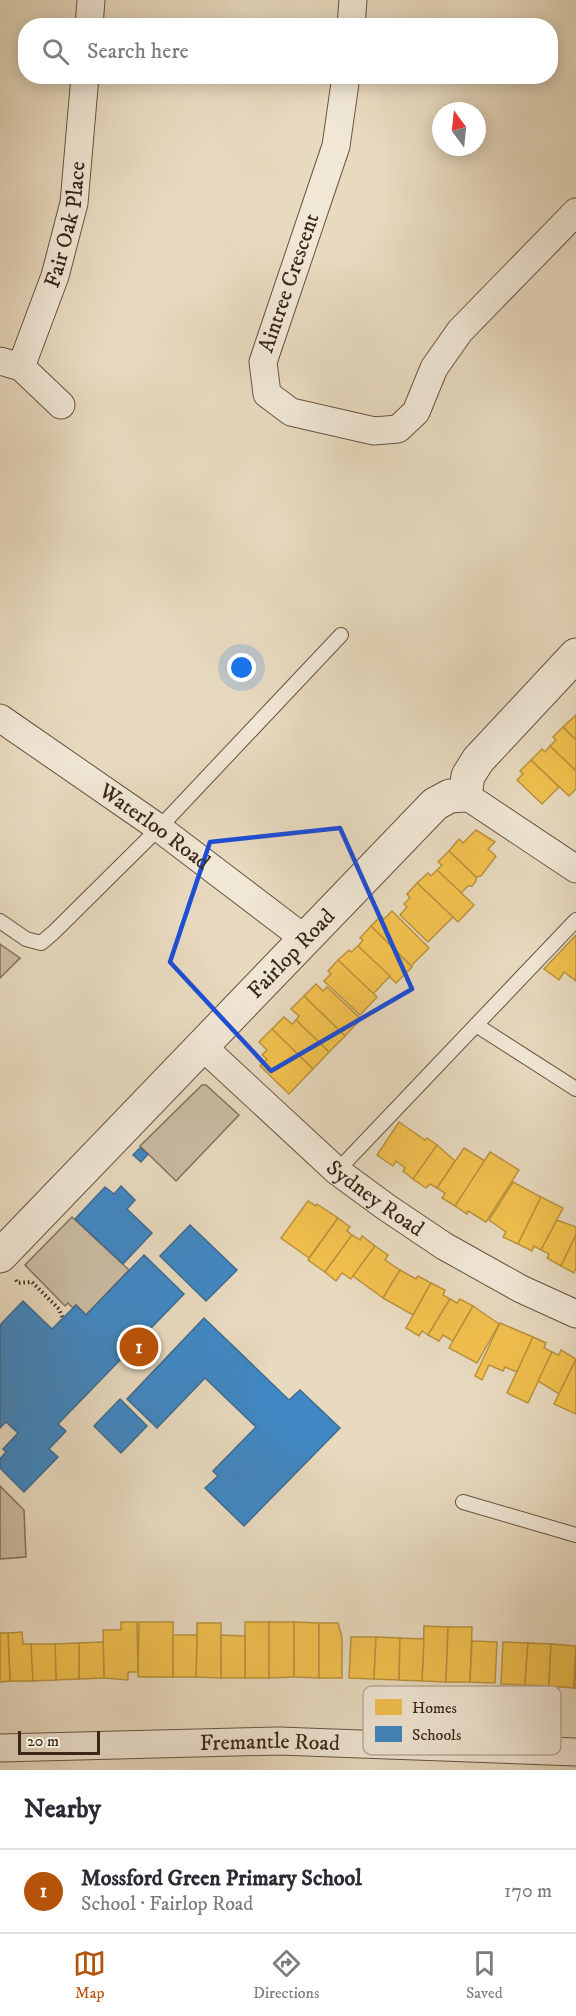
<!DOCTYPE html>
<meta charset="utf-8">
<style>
body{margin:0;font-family:"IM FELL DW Pica",serif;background:#f2f2f3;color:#2b2b33}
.compass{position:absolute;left:432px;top:102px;width:54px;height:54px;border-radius:50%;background:#fff;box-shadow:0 3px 15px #0003;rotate:345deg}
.scale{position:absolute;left:18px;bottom:15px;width:82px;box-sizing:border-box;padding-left:6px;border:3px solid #3b2718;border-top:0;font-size:16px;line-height:21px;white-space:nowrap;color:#3b2718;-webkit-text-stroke:4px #f0e7d5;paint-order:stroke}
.you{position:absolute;left:242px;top:668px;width:21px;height:21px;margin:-15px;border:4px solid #fff;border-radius:50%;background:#1a73e8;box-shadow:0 0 0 9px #1a73e833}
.badge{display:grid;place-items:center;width:39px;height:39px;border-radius:50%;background:#b45309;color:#fff;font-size:20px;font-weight:700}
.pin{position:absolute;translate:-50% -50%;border:3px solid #fff;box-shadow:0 2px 6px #0006}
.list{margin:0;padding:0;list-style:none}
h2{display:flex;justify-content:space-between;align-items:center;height:78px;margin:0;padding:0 24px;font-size:26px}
h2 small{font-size:20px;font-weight:400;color:#7c7c81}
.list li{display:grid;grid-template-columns:39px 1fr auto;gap:18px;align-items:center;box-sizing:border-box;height:84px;padding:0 24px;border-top:2px solid #e1e1e2}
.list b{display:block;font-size:22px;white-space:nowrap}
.list p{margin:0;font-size:20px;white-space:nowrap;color:#7c7c81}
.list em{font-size:20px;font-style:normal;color:#7c7c81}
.icon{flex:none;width:33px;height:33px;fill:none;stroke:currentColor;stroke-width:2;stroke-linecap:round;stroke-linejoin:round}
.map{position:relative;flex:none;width:576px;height:1770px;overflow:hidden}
.search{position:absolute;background:#fff;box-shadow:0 3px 15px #0003;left:18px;right:18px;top:18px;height:66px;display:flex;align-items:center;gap:15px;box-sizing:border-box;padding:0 21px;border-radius:24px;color:#7c7c81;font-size:22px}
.sheet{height:162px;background:#fff}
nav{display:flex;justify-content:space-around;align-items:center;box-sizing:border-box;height:84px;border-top:2px solid #e1e1e2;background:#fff;font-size:16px;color:#7c7c81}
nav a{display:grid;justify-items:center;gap:3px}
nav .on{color:#b45309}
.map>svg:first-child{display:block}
.green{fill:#cbbca3;stroke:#83725e;stroke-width:1.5}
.homes{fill:#f2c14e;stroke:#bb933e;stroke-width:1.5}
.schools{fill:#3f88c5;stroke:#3e6b91;stroke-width:1.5}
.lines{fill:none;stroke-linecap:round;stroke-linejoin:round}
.service-casing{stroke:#665442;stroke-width:16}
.minor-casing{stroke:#665442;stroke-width:29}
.tertiary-casing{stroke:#665442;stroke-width:35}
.path{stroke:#3b2718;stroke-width:4;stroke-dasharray:1.5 3;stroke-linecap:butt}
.service{stroke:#f0e7d5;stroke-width:14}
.minor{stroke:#f0e7d5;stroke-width:27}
.tertiary{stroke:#f0e7d5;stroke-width:33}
.marked{fill:none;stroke:#1d4ed8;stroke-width:4.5;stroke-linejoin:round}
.labels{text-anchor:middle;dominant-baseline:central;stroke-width:6;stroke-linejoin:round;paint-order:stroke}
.street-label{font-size:22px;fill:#3b2718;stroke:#f0e7d5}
.key{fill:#f0e7d5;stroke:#baad9c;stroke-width:1.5}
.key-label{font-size:16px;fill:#3b2718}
</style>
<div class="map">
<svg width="576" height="1770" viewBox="0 0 576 1770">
<rect width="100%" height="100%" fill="#e8dabf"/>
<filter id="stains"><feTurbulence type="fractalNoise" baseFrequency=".00333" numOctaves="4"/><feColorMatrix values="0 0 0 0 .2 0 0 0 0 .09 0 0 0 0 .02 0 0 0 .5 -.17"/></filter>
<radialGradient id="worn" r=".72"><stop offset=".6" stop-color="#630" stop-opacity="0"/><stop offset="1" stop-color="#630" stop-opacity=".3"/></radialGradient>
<g class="green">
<path d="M0,944L20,958L0,978Z"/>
<path d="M202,1085H206L239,1115L176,1181L140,1146Z"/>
<path d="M72,1217L129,1270L86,1315L76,1305L73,1308L68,1303L65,1306L25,1265Z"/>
<path d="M0,1486L24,1510L26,1557L0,1559Z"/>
</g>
<g class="homes">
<path d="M576,715V740L563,727Z"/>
<path d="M563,727L576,740V771L550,746L556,740L553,737Z"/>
<path d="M550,746L576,771V789L569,796L531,760L542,749L545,752Z"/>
<path d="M531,760L559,787L542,804L517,780L523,774L520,771Z"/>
<path d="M476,830L495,842L488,849L496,856L481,876L476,877L449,851L459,839L463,843Z"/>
<path d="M449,851L476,877V881L472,886H468L461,893L437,870L442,865L438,862Z"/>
<path d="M437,870L474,905L458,922L417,883L428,873L431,876Z"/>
<path d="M417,883L453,917L428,942L400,915L407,907L404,904L410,898L407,894Z"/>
<path d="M392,911L429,948L411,966L371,926L381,916L384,919Z"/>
<path d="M371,926L412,967L396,983L358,946L363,940L360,938Z"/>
<path d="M576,935V981L564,972L559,980L544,969Z"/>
<path d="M358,946L390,976L373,994L338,960L349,950L351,952Z"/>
<path d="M338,960L377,997L360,1015L324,981L331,974L328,971Z"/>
<path d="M316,984L323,991L327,987L361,1019L345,1036L304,996Z"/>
<path d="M304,996L345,1036L329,1052L296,1020L299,1016L291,1009Z"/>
<path d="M284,1017L292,1024L296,1020L329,1052L313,1069L272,1029Z"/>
<path d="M272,1029L313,1069L289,1094L260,1066L267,1059L262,1055L267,1050L259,1042Z"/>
<path d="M399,1122L425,1140L427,1138L437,1145L413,1179L403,1171L405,1168L396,1161L393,1166L377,1155Z"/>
<path d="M437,1145L455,1161L437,1188L430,1184L426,1188L413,1179Z"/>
<path d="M464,1148L485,1161L455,1206L442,1198L445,1193L437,1188Z"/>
<path d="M490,1152L519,1170L486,1222L468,1211L467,1214L455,1206Z"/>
<path d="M513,1182L541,1197L518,1244L503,1237L506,1232L489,1220Z"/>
<path d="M541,1197L563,1208L541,1250L534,1246L532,1251L518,1244Z"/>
<path d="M308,1201L316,1206L317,1204L338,1218L309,1258L281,1238Z"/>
<path d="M338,1218L350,1227L347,1231L352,1235L325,1272L308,1260Z"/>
<path d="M557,1220L576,1227V1235L561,1266L547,1258L549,1254L541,1250Z"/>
<path d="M352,1235L360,1240L362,1236L375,1246L351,1279L342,1273L336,1281L325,1272Z"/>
<path d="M576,1235V1268L574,1273L561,1266Z"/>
<path d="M375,1246L388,1255L385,1260L400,1270L383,1298L353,1276Z"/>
<path d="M400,1270L416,1279L418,1276L431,1283L413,1315L383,1298Z"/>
<path d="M431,1283L445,1290L443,1295L450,1299L428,1335L422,1331L419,1336L406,1328Z"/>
<path d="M450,1299L457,1303L460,1299L473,1306L453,1341L443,1335L439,1341L428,1335Z"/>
<path d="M473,1306L499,1324L477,1363L449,1348Z"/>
<path d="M500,1323L533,1337L517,1372L505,1367L503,1371L489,1365L482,1380L475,1376Z"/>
<path d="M533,1337L546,1343L544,1348L552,1352L528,1403L507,1393Z"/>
<path d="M561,1350L576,1359L559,1394L538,1381L552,1352L559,1355Z"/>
<path d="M576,1359V1414L554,1404Z"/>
<path d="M121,1622H137L138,1672H128V1680L104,1678L103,1630H121Z"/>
<path d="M139,1622H173V1677H138Z"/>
<rect x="245" y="1622" width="24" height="56"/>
<path d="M269,1622H294V1677L269,1678Z"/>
<path d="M294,1622L319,1623V1678L294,1677Z"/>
<path d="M197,1623H221V1678L196,1677Z"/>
<path d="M319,1623H338L342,1637V1678H319Z"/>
<path d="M424,1626L448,1627L446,1682L422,1681Z"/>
<path d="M448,1627H472L470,1682H446Z"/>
<path d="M22,1632L23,1644H31L33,1681H10L8,1633Z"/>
<path d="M0,1633H8L10,1681L0,1682Z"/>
<path d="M173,1635H197L196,1677H173Z"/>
<path d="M221,1635L245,1636V1678H221Z"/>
<path d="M351,1637H376L374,1679L349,1678Z"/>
<path d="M376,1637L400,1638L399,1680L374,1679Z"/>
<path d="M400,1638L424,1639L422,1681L399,1680Z"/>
<path d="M472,1641L497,1642L495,1683L470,1682Z"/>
<path d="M103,1642L104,1678L79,1679V1643Z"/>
<path d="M503,1642L528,1643L525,1685L501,1684Z"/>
<path d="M79,1643V1679L56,1680L55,1644Z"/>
<path d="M528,1643L551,1644L549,1686L525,1685Z"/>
<path d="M31,1644H55L56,1680L33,1681Z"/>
<path d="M551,1644L576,1646L574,1688L549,1686Z"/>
<path d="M576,1647V1688H574Z"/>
</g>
<g class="schools">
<path d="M140,1148L148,1154L141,1162L133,1155Z"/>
<path d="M121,1186L135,1200L127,1209L152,1233L123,1264L75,1219L105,1187L114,1194Z"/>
<path d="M190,1225L237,1270L206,1301L160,1256Z"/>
<path d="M144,1255L184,1294L58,1424L66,1431L49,1449L58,1457L24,1492L0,1468V1459L6,1452L3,1449L18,1433L6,1422L0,1428V1325L23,1301L52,1329L76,1305L86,1315Z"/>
<path d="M204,1318L289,1400L300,1390L340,1428L244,1526L205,1488L218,1476L213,1471L256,1427L205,1378L157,1428L127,1399Z"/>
<path d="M120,1399L147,1426L121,1453L94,1426Z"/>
</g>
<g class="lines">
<g class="service-casing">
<g id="service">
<path d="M0,921L26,939L41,943L53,933L159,828L341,635"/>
<path d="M476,1025L576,1089"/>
<path d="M337,1171L576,920"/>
<path d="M463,1502L576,1535"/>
</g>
</g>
<g class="minor-casing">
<g id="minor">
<path d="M89,26L91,0"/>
<path d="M351,26L353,0"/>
<path d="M346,76L336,146L263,362L267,394L291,412L374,431L398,429L416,412L434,368L460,331L576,212"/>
<path d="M0,361L21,367L61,405"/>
<path id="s1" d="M21,367L55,276L74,203L85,76"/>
<path id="s2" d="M0,718L159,828L305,939"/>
<path d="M465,795L576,869"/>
<path id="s3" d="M202,1046L337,1171L386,1207L444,1246L521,1289L576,1314"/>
<path id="s4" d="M0,1748L279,1741L576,1752"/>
</g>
</g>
<g class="tertiary-casing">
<g id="tertiary">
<path id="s5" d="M0,1256L435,804L450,796L465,795L468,776L478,760L576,655"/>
</g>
</g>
<path class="path" d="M16,1280L18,1283L32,1282L59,1309L63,1319"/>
<use href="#service" class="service"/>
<use href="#minor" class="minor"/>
<use href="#tertiary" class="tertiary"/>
</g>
<path class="marked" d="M340,828L412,989L271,1071L170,962L210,842Z"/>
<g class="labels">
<g class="street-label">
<text stroke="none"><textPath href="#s1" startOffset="150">Fair Oak Place</textPath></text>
<text transform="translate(289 283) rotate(-71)">Aintree Crescent</text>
<text stroke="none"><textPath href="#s2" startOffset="189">Waterloo Road</textPath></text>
<text stroke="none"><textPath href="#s5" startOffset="420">Fairlop Road</textPath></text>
<text stroke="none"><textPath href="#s3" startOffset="231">Sydney Road</textPath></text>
<text stroke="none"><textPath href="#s4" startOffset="270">Fremantle Road</textPath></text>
</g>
</g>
<rect x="363" y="1686" width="198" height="69" rx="9" class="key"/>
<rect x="375" y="1699" width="27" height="16" fill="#f2c14e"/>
<rect x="375" y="1726" width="27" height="16" fill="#3f88c5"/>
<g class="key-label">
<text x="412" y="1713">Homes</text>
<text x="412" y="1740">Schools</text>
</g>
<rect width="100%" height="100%" filter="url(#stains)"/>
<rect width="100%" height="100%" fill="url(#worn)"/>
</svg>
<svg class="compass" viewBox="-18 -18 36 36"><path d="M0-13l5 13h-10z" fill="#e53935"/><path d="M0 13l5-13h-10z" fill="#7c7c81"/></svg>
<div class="scale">20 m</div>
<div class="you"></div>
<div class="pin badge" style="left:139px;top:1347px">1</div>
<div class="search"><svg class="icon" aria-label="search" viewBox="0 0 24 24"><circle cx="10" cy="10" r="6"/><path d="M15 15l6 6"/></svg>Search here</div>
</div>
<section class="sheet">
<h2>Nearby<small></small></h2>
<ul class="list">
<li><span class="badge">1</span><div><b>Mossford Green Primary School</b><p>School · Fairlop Road</p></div><em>170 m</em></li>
</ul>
</section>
<nav>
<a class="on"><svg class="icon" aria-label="map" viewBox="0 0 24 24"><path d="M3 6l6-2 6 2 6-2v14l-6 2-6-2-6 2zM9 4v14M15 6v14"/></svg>Map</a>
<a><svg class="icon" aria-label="directions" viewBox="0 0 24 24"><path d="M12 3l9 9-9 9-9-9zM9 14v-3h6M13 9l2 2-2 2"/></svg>Directions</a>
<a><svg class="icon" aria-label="saved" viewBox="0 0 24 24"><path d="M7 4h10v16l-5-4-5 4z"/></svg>Saved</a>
</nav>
